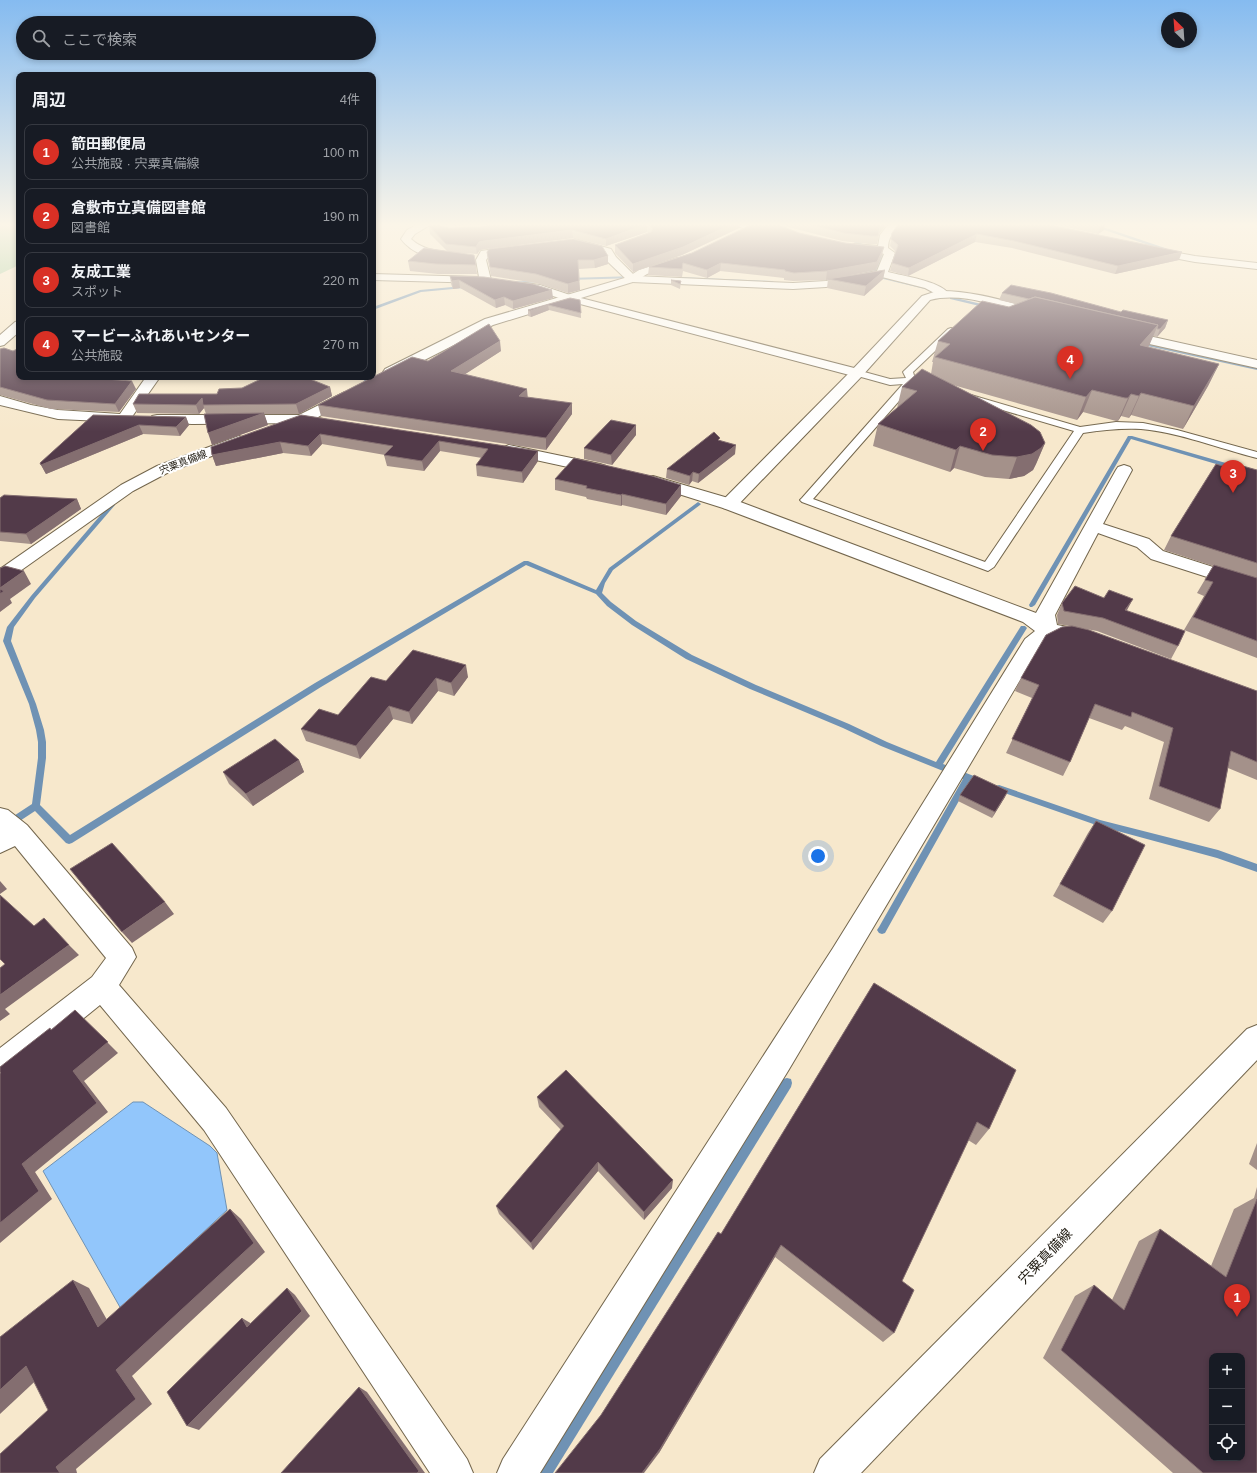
<!DOCTYPE html>
<html lang="ja">
<meta charset="utf-8">
<style>
body{margin:0;font-family:Helvetica,"Noto Sans JP",sans-serif;background:#242831;color:#f1f3f6}
.controls{position:absolute;right:12px;bottom:12px;display:grid;overflow:hidden;border-radius:8px;box-shadow:0 2px 6px #0003}
.controls button{width:36px;height:36px;display:grid;place-items:center;padding:0;border:0;border-bottom:1px solid #363941;background:#171b24;color:#f1f3f6;font:20px sans-serif}
.compass{position:absolute;left:1161px;top:12px;width:36px;height:36px;border-radius:50%;background:#171b24;box-shadow:0 2px 6px #0003;rotate:335deg}
.you{position:absolute;left:818px;top:856px;width:14px;height:14px;margin:-10px;border:3px solid #fff;border-radius:50%;background:#1a73e8;box-shadow:0 0 0 6px #1a73e833}
.badge{display:grid;place-items:center;width:26px;height:26px;border-radius:50%;background:#d93025;color:#fff;font-size:13px;font-weight:700}
.pin{position:absolute;translate:-50% -33px;filter:drop-shadow(0 1px 2px #0008)}
.pin::after{content:'';position:absolute;top:21px;width:14px;height:12px;background:inherit;clip-path:polygon(0 0,100% 0,50% 100%)}
.list{margin:0;padding:0;list-style:none}
h2{display:flex;justify-content:space-between;align-items:center;height:52px;margin:0;padding:0 16px;font-size:17px}
h2 small{font-size:13px;font-weight:400;color:#9ea1a6}
.list li{display:grid;grid-template-columns:26px 1fr auto;gap:12px;align-items:center;box-sizing:border-box;height:56px;margin:0 8px 8px;padding:0 8px;border:1px solid #363941;border-radius:8px}
.list b{display:block;font-size:15px;white-space:nowrap}
.list p{margin:0;font-size:13px;white-space:nowrap;color:#9ea1a6}
.list em{font-size:13px;font-style:normal;color:#9ea1a6}
.icon{flex:none;width:22px;height:22px;fill:none;stroke:currentColor;stroke-width:2;stroke-linecap:round;stroke-linejoin:round}
.map{position:relative;flex:none;width:1257px;height:1473px;overflow:hidden}
.search{position:absolute;background:#171b24;box-shadow:0 2px 6px #0003;left:16px;top:16px;width:360px;height:44px;display:flex;align-items:center;gap:10px;box-sizing:border-box;padding:0 14px;border-radius:22px;color:#9ea1a6;font-size:15px}
.panel{position:absolute;background:#171b24;box-shadow:0 2px 6px #0003;left:16px;top:72px;width:360px;height:308px;border-radius:8px}
.map>svg:first-child{display:block}
.green{fill:#9cc998}
.water{fill:#92c6fb;stroke:#6f92b4}
.lines{fill:none;stroke-linecap:round;stroke-linejoin:round}
.stream{fill:#6f92b4;fill-rule:evenodd}
.service-casing{stroke:#73664d;stroke-width:2}
.minor-casing{stroke:#73664d;stroke-width:2}
.tertiary-casing{stroke:#73664d;stroke-width:2}
.secondary-casing{stroke:#73664d;stroke-width:2}
.service{fill:#fff;fill-rule:evenodd}
.minor{fill:#fff;fill-rule:evenodd}
.tertiary{fill:#fff;fill-rule:evenodd}
.secondary{fill:#fff;fill-rule:evenodd}
.wall{fill:#a4918a}
.shaded-wall{fill:#846e70}
.building{fill:#523a49;stroke:#846e70;fill-rule:evenodd}
.labels{text-anchor:middle;dominant-baseline:central;stroke-width:4;stroke-linejoin:round;paint-order:stroke}
.far-street-label{font-size:10px;fill:#1c170d;stroke:#fff}
.near-street-label{font-size:14px;fill:#1c170d;stroke:#fff}
</style>
<div class="map">
<svg width="1257" height="1473" viewBox="0 0 1257 1473">
<rect width="100%" height="100%" fill="#f7e8cc"/>
<path class="green" d="M0,225H19V265L0,274Z"/>
<path class="water" d="M133,1102H143L210,1146L217,1153L227,1210L121,1309L43,1171Z"/>
<g class="lines">
<g class="stream">
<path d="M846,225H850L848,230C855,246 874,245 885,257L877,272L861,275L859,274L874,270L881,257C869,244 852,249 844,230Z"/>
<path d="M1090,225H1097L1165,248L1174,253L1171,254L1163,250Z"/>
<path d="M635,276L636,278L568,280L566,279L568,278Z"/>
<path d="M880,276L926,287L927,288L925,289L879,278Z"/>
<path d="M682,277L772,281L774,282L772,283L681,279Z"/>
<path d="M539,280L540,282L510,284L508,283L510,282Z"/>
<path d="M463,286H464V288L421,292L373,310V307L420,290Z"/>
<path d="M952,297L990,306V307L988,308L950,299V298Z"/>
<path d="M1140,342L1257,368V370L1138,344V342Z"/>
<path d="M361,377H366L373,385V387L366,388L365,387L368,385Z"/>
<path d="M1128,436H1132L1257,472V476L1131,439L1035,605L1032,607H1030L1029,605Z"/>
<path d="M113,502L115,503V505L35,598L14,627L11,641L36,704L44,730L46,742V758L40,805L70,835L315,683L524,561H528L596,590L609,568L698,502L701,504L700,505L613,570L605,583L602,593L611,602L636,621L692,655L756,685L849,724L887,742L936,762L1021,626H1025L1027,628L943,764L984,780L985,782L984,784L981,785L970,781L885,933L882,934L879,933L877,930L879,927L963,779L881,746L843,728L750,689L686,659L632,625L607,606L596,594L526,565L321,687L72,843L69,844L66,843L35,811L0,834V825L32,804L38,758V742L36,730L29,704L3,641L7,627L31,596L111,503Z"/>
<path d="M999,785L1100,820L1218,850L1257,864V872L1217,858L1099,826L996,790L995,788L996,786Z"/>
<path d="M787,1078L791,1079L792,1083L791,1087L553,1473H538L783,1079Z"/>
</g>
<g class="service-casing">
<path id="service" d="M951,328L954,329V333L913,372L915,379L922,383L920,385H913L813,499L985,562L1074,431L968,400L966,398L968,396L971,395L1080,427L1116,422L1143,423L1177,430L1257,452V458C1221,449 1178,432 1141,429C1121,428 1103,430 1083,433L994,567L988,571L802,502L800,500L802,498L903,384L890,385L854,375V371L857,370L890,379L906,378L903,372L905,370L948,329Z"/>
</g>
<g class="minor-casing">
<g id="minor">
<path d="M416,225H430L415,234L411,239C424,251 438,250 454,254L455,256L454,258C436,263 411,253 401,239L407,230Z"/>
<path d="M734,225H755L758,228L753,231Z"/>
<path d="M888,225H900C893,233 888,237 888,248L895,253L888,272C903,276 939,281 948,293L946,295H938L925,288L882,277L826,287L793,289L632,282L628,281L607,261L603,253L571,244L570,242L575,239L611,249L616,257L635,276L793,283L826,281L877,271L884,254C874,249 856,255 849,247L854,244L878,246L880,235Z"/>
<path d="M515,246L519,247L520,249L519,251L489,256L486,260L491,280L485,283L373,280V274L479,277L476,260L481,251Z"/>
<path d="M1151,248L1195,256L1257,263V269L1195,262L1147,253L1146,251Z"/>
<path d="M524,283L540,285L573,296L862,370L864,373L862,376L857,377L565,300L535,290L520,288L518,286L520,284Z"/>
<path d="M19,321V332L4,345L0,346V335L15,322Z"/>
<path d="M146,377H160L129,421L124,422L58,419L0,405V396L31,405L58,410L120,414Z"/>
<path d="M157,415H302L323,419L325,422L323,425L318,426L302,423L192,424L152,422L150,419L152,416Z"/>
<path d="M509,445L600,464L606,466L608,469L606,472L600,474L504,453L501,450L504,447Z"/>
<path d="M1124,465L1130,467L1132,470L1103,524L1149,539L1163,551L1257,581V593L1151,559L1137,547L1098,533L1055,615L1057,625L1089,631L1092,636L1089,641C1068,646 1059,629 1039,648L788,1071L540,1473H497L503,1459L833,948L1025,639L1035,631L1023,622L723,508L647,484L645,481L647,478L653,476L735,500L1036,613L1116,470L1118,467Z"/>
<path d="M0,808L8,810L27,825L132,948L136,957L119,985L226,1108L467,1459L473,1473H430L204,1130L100,1005L11,1077L0,1082V1048L92,977L106,958L15,846L0,853Z"/>
</g>
</g>
<g class="tertiary-casing">
<g id="tertiary">
<path d="M937,291C973,290 1008,302 1042,311L1044,314L1038,318C1004,309 965,291 930,300L862,376L735,508L729,509L723,508L721,504L723,500L852,370L922,296Z"/>
<path d="M1122,330L1257,360V368L1118,337L1116,334L1118,331Z"/>
</g>
</g>
<g class="secondary-casing">
<g id="secondary">
<path d="M677,258L681,259L682,261L681,263L647,274L636,281L493,325L395,375H385L383,372L385,369L485,319L628,277L639,270Z"/>
<path d="M345,392L350,393L352,396L350,399C333,408 295,434 276,429L274,426L276,423L297,416Z"/>
<path d="M239,436L244,438L247,441L244,444L169,472L133,491L6,581L0,583V569L121,485L157,466Z"/>
<path d="M1257,1025V1060L861,1473H814L820,1459L1247,1029Z"/>
</g>
</g>
<use href="#service" class="service"/>
<use href="#minor" class="minor"/>
<use href="#tertiary" class="tertiary"/>
<use href="#secondary" class="secondary"/>
</g>
<g class="wall">
<path d="M455,225H473L455,226Z"/>
<path d="M492,225H740L739,228L682,255L633,272L615,253V245L648,233L647,232L606,246L573,238L485,249L480,250L477,254L461,253L476,265L477,274H438L410,271L408,261L447,251L430,234L429,226L449,228L480,227Z"/>
<path d="M781,225H886L879,234L877,244H869L842,241Z"/>
<path d="M1050,225L1179,260L1115,274L1012,248L975,242L908,276L890,271L892,263L896,252L890,246L892,233Z"/>
<path d="M1057,225H1105L1104,230L1098,234Z"/>
<path d="M799,233L882,255L876,270L826,280L793,281L784,280V278L720,271L707,278L683,271L682,277L648,275L649,267L692,253Z"/>
<path d="M487,252L608,256V264L595,268L579,269L580,290L568,293L536,283L491,276L488,260Z"/>
<path d="M885,270L883,279L864,296L827,288L828,279Z"/>
<path d="M450,276L553,298L513,309L505,305L496,308L460,288L453,289L451,284Z"/>
<path d="M671,280L681,281L680,289L671,285Z"/>
<path d="M1002,293L1121,312L1168,320L1165,328L1157,337L1153,336L1148,347L1219,364L1208,386L1183,429L1131,415L1129,418L1121,416L1118,421H1116L1083,412L1077,420L953,385L1045,443L1036,464L1033,470L1024,476L1009,479L985,477L954,468L950,472L873,446L878,424L897,408L902,387L931,374L933,362H932L938,341L1016,304L999,300Z"/>
<path d="M570,298L580,300L581,318L549,310L531,317L528,316V310Z"/>
<path d="M0,349L13,351L117,380L136,389L119,412L51,409L0,395V396Z"/>
<path d="M501,351L465,374L527,397L572,414L546,450L321,416L318,405L428,361Z"/>
<path d="M330,387L332,396L299,414H264L268,425L212,445L206,414L204,408L199,414L137,413L133,404L217,394Z"/>
<path d="M93,415L186,417L189,425L180,436L143,434L46,474L40,463Z"/>
<path d="M301,415L538,451V461L523,483L477,476L476,465L482,458L440,451L424,471L387,466L384,455H385L322,444L311,456L283,453L216,466L212,455Z"/>
<path d="M636,435L612,465L584,459V448Z"/>
<path d="M720,440L735,454L698,483L692,481L689,485L666,478L667,469Z"/>
<path d="M1229,468L1257,470V658L1184,630L1204,596L1197,593L1213,566L1164,550L1171,536Z"/>
<path d="M555,479L681,496L666,515L622,505L621,506L587,499L586,497L555,490Z"/>
<path d="M0,498L77,499L81,509L31,544L0,541Z"/>
<path d="M1062,603L1127,611L1178,646L1171,659L1097,631L1058,624L1057,615Z"/>
<path d="M413,650L468,677L454,696L438,691L412,724L393,719L360,759L306,741L301,729L338,715L386,681Z"/>
<path d="M1021,678L1257,691V780L1228,768L1220,809L1209,822L1149,799L1164,742L1125,726L1122,730L1089,718L1070,762L1063,776L1006,753L1032,698L1015,691Z"/>
<path d="M299,760L304,772L253,806L229,784L223,772Z"/>
<path d="M960,795L1005,797L992,818L958,801Z"/>
<path d="M1096,821L1112,911L1103,923L1053,896L1088,833Z"/>
<path d="M874,983L989,1129L976,1145L968,1140L902,1281L894,1333L883,1342L775,1257L659,1453L601,1415L721,1234Z"/>
<path d="M537,1097L672,1188L644,1220L598,1171L533,1250L499,1214L496,1206L561,1130L539,1107Z"/>
<path d="M1257,1143V1170L1249,1164Z"/>
<path d="M1257,1187V1473H1173L1043,1358L1075,1296L1094,1285L1112,1300L1139,1241L1160,1229L1211,1266L1234,1209L1254,1198Z"/>
</g>
<g class="shaded-wall">
<path d="M644,225H647V232L606,246V239Z"/>
<path d="M730,225H740L739,228L682,255L633,272V264Z"/>
<path d="M881,225H886L879,234L877,244L880,227Z"/>
<path d="M1102,225H1105L1104,230L1098,234L1100,227Z"/>
<path d="M572,230L573,238L485,249L480,250L477,254L476,247L479,242L484,241Z"/>
<path d="M977,234L975,242L908,276L909,268Z"/>
<path d="M884,247L882,255L876,270L826,280L827,271Z"/>
<path d="M1182,252L1179,260L1115,274L1118,266Z"/>
<path d="M608,256V264L595,268L594,260Z"/>
<path d="M721,263L720,271L707,278V270Z"/>
<path d="M885,270L883,279L864,296L866,286Z"/>
<path d="M459,280L460,288L453,289L452,281Z"/>
<path d="M579,281L580,290L568,293V284Z"/>
<path d="M552,290L553,298L513,309V301Z"/>
<path d="M504,297L505,305L496,308L495,300Z"/>
<path d="M548,305L549,310L531,317L530,311Z"/>
<path d="M1168,320L1165,328L1157,337L1160,329Z"/>
<path d="M1158,325L1149,346L1131,366L1140,345Z"/>
<path d="M500,341L501,351L453,382L451,371Z"/>
<path d="M1219,364L1208,386L1183,429L1194,406Z"/>
<path d="M107,377H119L109,388L105,379Z"/>
<path d="M132,381L136,389L119,412L115,404Z"/>
<path d="M330,387L332,396L299,414L296,404Z"/>
<path d="M527,389L528,400L519,396Z"/>
<path d="M1092,390L1083,412L1077,420L1086,397Z"/>
<path d="M1141,393L1131,415L1129,418L1139,396Z"/>
<path d="M1131,394L1121,416L1118,421L1128,398Z"/>
<path d="M202,398L204,408L199,414L196,405Z"/>
<path d="M572,403V414L546,450V438Z"/>
<path d="M264,413L268,425L212,445L208,433Z"/>
<path d="M186,417L189,425L180,436L176,427Z"/>
<path d="M139,425L143,434L46,474L41,465Z"/>
<path d="M636,425V435L612,465L611,455Z"/>
<path d="M320,434L322,444L311,456L308,446Z"/>
<path d="M439,441L440,451L424,471L422,461Z"/>
<path d="M280,442L283,453L216,466L212,455Z"/>
<path d="M1045,443L1036,464L1033,470L1024,476L1009,479L1017,457Z"/>
<path d="M736,445L735,454L698,483L699,474Z"/>
<path d="M960,446L954,468L950,472L956,450Z"/>
<path d="M538,451V461L523,483L522,472Z"/>
<path d="M693,472L692,481L689,485L690,476Z"/>
<path d="M681,485V496L666,515V504Z"/>
<path d="M622,494V505L621,506V495Z"/>
<path d="M77,499L81,509L31,544L26,534Z"/>
<path d="M24,571L31,584L10,599L12,603L0,612V588Z"/>
<path d="M1133,599L1126,612L1125,610Z"/>
<path d="M466,665L468,677L454,696L451,683Z"/>
<path d="M436,678L438,691L412,724L409,712Z"/>
<path d="M389,706L393,719L360,759L356,746Z"/>
<path d="M299,760L304,772L253,806L246,794Z"/>
<path d="M1008,791L1005,797L992,818L995,812Z"/>
<path d="M0,881L7,889L0,894Z"/>
<path d="M165,902L174,914L132,943L122,932Z"/>
<path d="M69,945L79,955L5,1009L10,1014L0,1021V995Z"/>
<path d="M75,1010L118,1053L84,1081L108,1112L35,1172L52,1199L0,1243V1223L22,1164L73,1071Z"/>
<path d="M598,1162V1171L533,1250L531,1243Z"/>
<path d="M673,1180L672,1188L644,1220V1212Z"/>
<path d="M230,1209L241,1219L265,1252L132,1376L152,1404L76,1469L77,1473H60L56,1467L116,1370Z"/>
<path d="M781,1245L775,1257L659,1453L644,1473H642Z"/>
<path d="M73,1280L89,1288L115,1334L98,1327Z"/>
<path d="M287,1288L295,1295L310,1316L199,1430L187,1426Z"/>
<path d="M242,1318L252,1324L247,1327Z"/>
<path d="M26,1366L45,1372L0,1414V1390Z"/>
<path d="M359,1387L367,1392L425,1473H417Z"/>
</g>
<g class="building">
<path d="M432,225H438L449,228L480,227L492,225H644L606,239L572,230L484,241L479,242L476,247L446,244L429,226Z"/>
<path d="M649,225H730L683,247L633,264L615,245L651,232L653,228Z"/>
<path d="M751,225H779L799,233L845,243L884,247L877,262L827,271L794,273L785,271V270L721,263L707,270L683,263L682,269L649,267L692,253Z"/>
<path d="M813,225H881L880,227L878,236H871L844,233Z"/>
<path d="M898,225H1050L1182,252L1118,266L1014,241L977,234L909,268L892,263L898,245L891,239L892,233Z"/>
<path d="M573,239L602,246L608,256L594,260H578L579,281L568,284L536,274L490,267L487,252L489,249Z"/>
<path d="M424,248L474,255L476,265L436,264L408,261Z"/>
<path d="M885,270L866,286L828,279Z"/>
<path d="M450,276L484,277L533,284L552,290L513,301L504,297L495,300L459,280L452,281Z"/>
<path d="M671,280L681,281L680,284Z"/>
<path d="M1011,285L1051,293L1121,312L1123,310L1168,320L1160,329H1157L1158,325L1035,297L1029,299L1002,293Z"/>
<path d="M1035,297L1158,325L1140,345L1219,364L1194,406L1141,393L1139,396L1131,394L1128,398H1125L1092,390L1086,397L935,357L950,344L938,341L982,301L1009,307Z"/>
<path d="M570,298L580,300L581,313L548,305L530,311L528,310Z"/>
<path d="M489,324L500,341L451,371L527,389L519,396L572,403L546,438L318,405L412,357L428,361Z"/>
<path d="M4,348L13,351L19,348V377H107L105,379L132,381L115,404L47,400L0,387V349Z"/>
<path d="M922,369L1031,425L1040,432L1045,443L1041,448L1032,454L1017,457L992,455L960,446L956,450L878,424L917,391L902,387Z"/>
<path d="M265,377H305L330,387L296,404L203,405L202,398L196,405L133,404L139,394H217L219,389L242,388Z"/>
<path d="M264,413L208,433L204,414Z"/>
<path d="M93,415L186,417L176,427L139,425L41,465L40,463Z"/>
<path d="M301,415L538,451L522,472L476,465L488,449L439,441L422,461L384,455L393,446L320,434L308,446L280,442L212,455L211,447Z"/>
<path d="M611,420L636,425L611,455L584,448Z"/>
<path d="M714,432L720,438L718,440L736,445L699,474L693,472L690,476L667,469Z"/>
<path d="M574,458L652,476L681,485L666,504L622,494L621,495L586,488L587,486L555,479Z"/>
<path d="M1232,463L1257,470V563L1171,536L1216,464L1229,468Z"/>
<path d="M4,495L77,499L26,534L0,532V498Z"/>
<path d="M1214,565L1257,578V641L1193,617L1213,582L1205,580Z"/>
<path d="M5,566L24,571L0,588V568Z"/>
<path d="M1075,586L1104,598L1109,590L1133,599L1125,610L1185,631L1178,646L1103,618L1064,611L1062,603Z"/>
<path d="M0,589L4,591L0,594Z"/>
<path d="M1072,626L1089,630L1257,691V762L1231,751L1220,809L1159,786L1173,728L1132,712L1131,717L1095,704L1070,762L1012,739L1039,685L1021,678L1046,635L1062,627Z"/>
<path d="M413,650L466,665L451,683L436,678L409,712L389,706L356,746L301,729L319,709L338,715L371,677L386,681Z"/>
<path d="M275,739L299,760L246,794L223,772Z"/>
<path d="M974,775L1008,791L995,812L960,795Z"/>
<path d="M1096,821L1145,845L1112,911L1060,884Z"/>
<path d="M112,843L165,902L122,932L70,869Z"/>
<path d="M0,895L34,926L44,918L69,945L0,995V968L5,964L0,959Z"/>
<path d="M874,983L1016,1070L989,1129L977,1122L902,1281L914,1290L894,1333L781,1245L660,1449L642,1473H555L601,1415L718,1232L721,1234Z"/>
<path d="M75,1010L108,1042L73,1071L97,1103L22,1164L39,1191L0,1223V1073H1L0,1072V1067L50,1028L51,1030Z"/>
<path d="M566,1070L673,1180L644,1212L598,1162L531,1243L496,1206L564,1126L537,1097Z"/>
<path d="M1257,1199V1473H1203L1061,1350L1094,1285L1124,1310L1160,1229L1226,1277ZM1212,1356H1242V1458H1212Z"/>
<path d="M230,1209L254,1243L116,1370L136,1399L56,1467L60,1473H0V1454L48,1410L26,1366L0,1390V1337L73,1280L98,1327Z"/>
<path d="M287,1288L302,1311L187,1426L167,1392L242,1318L247,1327Z"/>
<path d="M359,1387L419,1471L417,1473H281Z"/>
</g>
<linearGradient id="sky" x2="0" y2="1"><stop stop-color="#85bbf0"/><stop offset="0.52" stop-color="#fbf5e8"/><stop offset="1" stop-color="#fbf5e8" stop-opacity="0"/></linearGradient>
<rect width="1257" height="432" fill="url(#sky)"/>
<g class="labels">
<g class="far-street-label">
<text transform="translate(183 462) rotate(-21)">宍粟真備線</text>
</g>
<g class="near-street-label">
<text transform="translate(1045 1256) rotate(-46)">宍粟真備線</text>
</g>
</g>
</svg>
<div class="controls">
<button>+</button>
<button>−</button>
<button><svg class="icon" aria-label="locate" viewBox="0 0 24 24"><circle cx="12" cy="12" r="6"/><path d="M12 2v4M12 18v4M2 12h4M18 12h4"/></svg></button>
</div>
<svg class="compass" viewBox="-18 -18 36 36"><path d="M0-13l5 13h-10z" fill="#e53935"/><path d="M0 13l5-13h-10z" fill="#9ea1a6"/></svg>
<div class="you"></div>
<div class="pin badge" style="left:1237px;top:1317px">1</div>
<div class="pin badge" style="left:983px;top:451px">2</div>
<div class="pin badge" style="left:1233px;top:493px">3</div>
<div class="pin badge" style="left:1070px;top:379px">4</div>
<div class="search"><svg class="icon" aria-label="search" viewBox="0 0 24 24"><circle cx="10" cy="10" r="6"/><path d="M15 15l6 6"/></svg>ここで検索</div>
<section class="panel">
<h2>周辺<small>4件</small></h2>
<ul class="list">
<li><span class="badge">1</span><div><b>箭田郵便局</b><p>公共施設 · 宍粟真備線</p></div><em>100 m</em></li>
<li><span class="badge">2</span><div><b>倉敷市立真備図書館</b><p>図書館</p></div><em>190 m</em></li>
<li><span class="badge">3</span><div><b>友成工業</b><p>スポット</p></div><em>220 m</em></li>
<li><span class="badge">4</span><div><b>マービーふれあいセンター</b><p>公共施設</p></div><em>270 m</em></li>
</ul>
</section>
</div>
